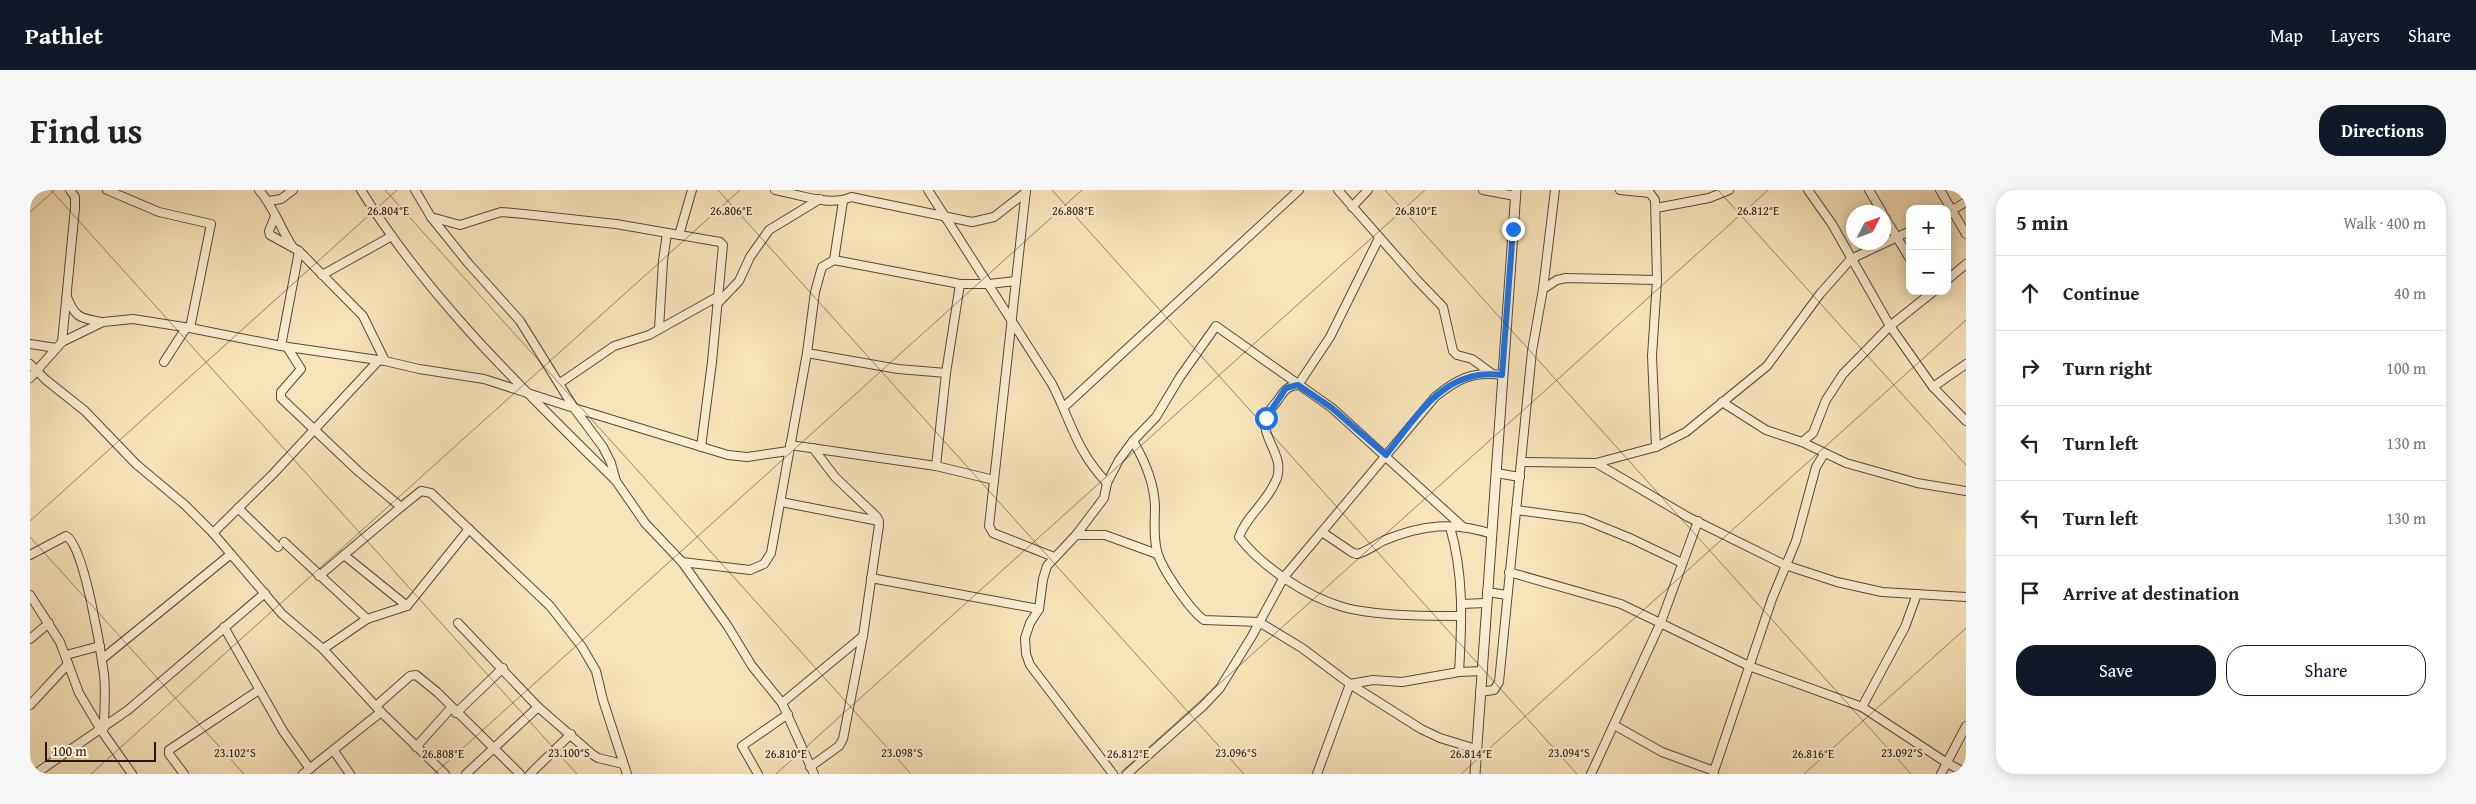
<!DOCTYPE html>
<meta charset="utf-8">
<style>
body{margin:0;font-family:"Gentium Book Plus",serif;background:#f6f6f6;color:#222}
.controls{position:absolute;right:15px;top:15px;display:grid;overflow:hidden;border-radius:10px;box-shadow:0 2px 12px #0003}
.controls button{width:45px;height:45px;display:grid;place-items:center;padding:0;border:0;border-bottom:1px solid #e0e0e0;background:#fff;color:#222;font:25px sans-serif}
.compass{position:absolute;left:1816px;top:15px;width:45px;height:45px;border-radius:50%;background:#fff;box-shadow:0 2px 12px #0003;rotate:48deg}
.scale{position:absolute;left:15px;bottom:12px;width:111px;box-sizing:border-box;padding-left:5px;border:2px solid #26170c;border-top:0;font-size:14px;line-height:18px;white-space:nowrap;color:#26170c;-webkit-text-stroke:4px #faedd2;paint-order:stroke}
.stop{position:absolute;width:15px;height:15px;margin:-11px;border:4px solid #1a73e8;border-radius:50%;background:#fff}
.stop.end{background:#1a73e8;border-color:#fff;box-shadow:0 1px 5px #0008}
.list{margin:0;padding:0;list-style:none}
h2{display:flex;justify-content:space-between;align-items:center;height:65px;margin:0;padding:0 20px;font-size:21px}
h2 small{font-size:16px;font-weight:400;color:#767676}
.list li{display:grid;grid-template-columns:32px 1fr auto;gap:15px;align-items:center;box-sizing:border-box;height:75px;padding:0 20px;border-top:1px solid #e0e0e0}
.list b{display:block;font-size:19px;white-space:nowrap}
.list em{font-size:16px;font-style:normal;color:#767676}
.actions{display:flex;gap:10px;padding:15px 20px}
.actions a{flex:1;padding:11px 0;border:1px solid #111827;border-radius:20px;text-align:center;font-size:18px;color:#111827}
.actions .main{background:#111827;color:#fff}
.icon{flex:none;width:28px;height:28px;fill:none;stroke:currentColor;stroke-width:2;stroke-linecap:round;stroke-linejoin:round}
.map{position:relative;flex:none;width:1936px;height:584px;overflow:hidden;border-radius:20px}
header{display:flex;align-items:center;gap:30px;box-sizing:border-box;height:70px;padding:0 25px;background:#111827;color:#fff}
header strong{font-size:24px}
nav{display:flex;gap:28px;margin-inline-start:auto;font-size:18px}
.intro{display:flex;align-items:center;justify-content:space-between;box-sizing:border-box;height:120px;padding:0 30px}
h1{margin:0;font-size:35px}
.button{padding:12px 22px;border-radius:20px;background:#111827;color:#fff;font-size:18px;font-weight:700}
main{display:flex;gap:30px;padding:0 30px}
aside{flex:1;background:#fff;border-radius:20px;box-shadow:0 2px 12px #0003}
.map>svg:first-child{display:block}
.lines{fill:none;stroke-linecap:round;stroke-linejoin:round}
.minor-casing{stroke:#5a4a37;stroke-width:10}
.tertiary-casing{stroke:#5a4a37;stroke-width:11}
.minor{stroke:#faedd2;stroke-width:8}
.tertiary{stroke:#faedd2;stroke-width:9}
.route{stroke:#1a73e8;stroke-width:6}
.ticks{fill:none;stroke:#26170c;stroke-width:1;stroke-opacity:0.45}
.ticks-label{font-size:12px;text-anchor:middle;fill:#26170c;stroke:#faedd2;stroke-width:4.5;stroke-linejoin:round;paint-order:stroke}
</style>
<header>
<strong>Pathlet</strong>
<nav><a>Map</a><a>Layers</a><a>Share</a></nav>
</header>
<div class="intro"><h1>Find us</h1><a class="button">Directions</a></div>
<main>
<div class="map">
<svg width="1936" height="584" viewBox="0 0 1936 584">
<rect width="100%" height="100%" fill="#f8e4b9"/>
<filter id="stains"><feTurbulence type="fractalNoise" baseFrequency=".004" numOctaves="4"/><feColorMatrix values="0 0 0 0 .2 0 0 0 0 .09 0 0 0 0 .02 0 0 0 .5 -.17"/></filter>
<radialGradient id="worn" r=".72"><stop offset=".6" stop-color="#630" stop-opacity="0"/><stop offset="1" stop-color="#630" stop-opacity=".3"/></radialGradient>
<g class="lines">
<g class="minor-casing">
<g id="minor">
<path d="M77,0L129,22L181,34L160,138"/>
<path d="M229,0C244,17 250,38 262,56"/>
<path d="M331,0C399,110 495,201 586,291"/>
<path d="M385,0L401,27L438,73L490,131L544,218L698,265L717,267L758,261"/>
<path d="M745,0C767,4 800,17 821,7L942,32L964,27L996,2"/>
<path d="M898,0L1022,194C1042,233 1045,259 1077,293"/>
<path d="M996,0L959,336L963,343L1024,367"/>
<path d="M1308,0L1387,90L1413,117L1423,161L1427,165L1442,169L1461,183"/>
<path d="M1453,0L1485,6"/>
<path d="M1590,0L1620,3L1625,10L1627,90L1622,166L1626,257"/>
<path d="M1778,0L1802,34L1860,136L1903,197L1936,231"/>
<path d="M1839,0L1852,22"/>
<path d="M1910,0L1936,44"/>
<path d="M239,11L251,9L263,0"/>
<path d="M1322,17L1338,0"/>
<path d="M1626,18L1679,8L1699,0"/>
<path d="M1917,23L1936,12"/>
<path d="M245,26L239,41L240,45L269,61L333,126L355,171"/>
<path d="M1854,26L1880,69"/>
<path d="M401,27L430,35L471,22L494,24L586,34L690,52L693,55L682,172L671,257"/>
<path d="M649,45L662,0"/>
<path d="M1349,48L1300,147L1268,195C1257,196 1254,201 1248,210C1243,216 1235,225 1235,233C1234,250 1254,267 1247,288C1238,312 1216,326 1209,347C1231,376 1277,407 1313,417C1345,426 1397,426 1431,426"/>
<path d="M804,70L930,94H959L986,91"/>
<path d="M292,85L362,46"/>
<path d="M1917,90L1936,74"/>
<path d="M1513,99L1527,90L1536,88L1627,90"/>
<path d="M37,107C45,127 49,128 71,132"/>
<path d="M688,113L709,91L720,67L739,40L790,9"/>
<path d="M629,139L633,71L637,43"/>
<path d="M32,152L45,18V7L40,0"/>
<path d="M0,154L26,158"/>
<path d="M251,156L269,61"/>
<path d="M257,157L271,179L251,202V208L329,282L371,317L289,386"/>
<path d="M777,163L868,179L916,183L930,94"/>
<path d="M134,172L156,138"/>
<path d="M0,174L16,190L55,221L106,274L155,315L183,343L252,424L293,459L351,522L415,584"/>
<path d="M0,188L32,152L73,132L103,129L160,138L251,156L355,171L389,179L454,189L544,218L573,257L581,273L586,291L615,333L652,372L697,435L722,476L752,513L784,584"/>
<path d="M530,193L584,156L619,145L687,107"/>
<path d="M1903,197L1936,174"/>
<path d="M1692,212L1736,240L1772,252L1816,273L1887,293L1936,301"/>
<path d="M1034,217L1269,0"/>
<path d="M1103,251C1115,271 1124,292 1125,316C1125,331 1123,346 1127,361C1131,378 1160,420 1174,430L1229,432L1272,458L1320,494L1391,539L1410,548L1446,559"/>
<path d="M1772,252L1783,243L1796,210L1813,184L1860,136L1904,101"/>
<path d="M760,255L906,276L964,290"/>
<path d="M1492,272L1566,273L1626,257L1656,242L1737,176L1790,104L1821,69L1880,41"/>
<path d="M1566,273L1658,327L1755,375L1807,392L1852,402L1936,407"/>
<path d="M906,276L916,183"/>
<path d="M1466,283L1490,287"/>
<path d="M751,312L849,331"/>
<path d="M371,317L391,301L401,303L520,416L552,457L566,481L573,510L597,584"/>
<path d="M208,318L248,357"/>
<path d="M1486,320L1553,329L1602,349L1652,373"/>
<path d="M1420,337C1434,384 1432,432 1429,482"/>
<path d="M1292,342L1323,363L1327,364C1337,362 1346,354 1355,350C1392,335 1424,331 1462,344"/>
<path d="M183,343L243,284L349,170"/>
<path d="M1046,345L1074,308L1077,293L1089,270L1103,251L1126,227L1150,187L1186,136L1302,218L1433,337"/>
<path d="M254,352L337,429"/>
<path d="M0,365L36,346C54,354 71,462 74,484C76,502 74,520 74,538"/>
<path d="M314,365L377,416"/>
<path d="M652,372L720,380L734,374L741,363L777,163L785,102L792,77L804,70L813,11"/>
<path d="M1479,382L1591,414L1719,476L1832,517L1917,573L1936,583"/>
<path d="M841,388L1009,419"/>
<path d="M1457,402L1477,405"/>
<path d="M0,405L30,452L49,503L71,540L102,584"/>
<path d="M1431,414L1456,413"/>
<path d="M428,433L508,517L562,564L568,568L593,574"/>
<path d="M194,437L253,541L280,579"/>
<path d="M0,449L19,433"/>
<path d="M293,459L337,429L377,416L439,339"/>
<path d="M36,465L70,456"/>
<path d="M72,469L201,364"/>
<path d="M1320,494L1343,490L1372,492L1429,482L1452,481"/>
<path d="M1450,502L1464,500L1469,492L1502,161L1513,99L1525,0"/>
<path d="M752,513L833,446"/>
<path d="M0,515L38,474"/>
<path d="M346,516L380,486L386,485L407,502L490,584"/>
<path d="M1832,517L1875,437L1887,404"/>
<path d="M426,523L473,478"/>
<path d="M1584,535L1632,562L1684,581"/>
<path d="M386,557L421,518"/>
<path d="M304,561L320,584"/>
<path d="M780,577L809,556L813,549L833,446L849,335L847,327L805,287L783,258"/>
<path d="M5,584L98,520L235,403"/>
<path d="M154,584L139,564V560L229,500"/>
<path d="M273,584L351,522"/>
<path d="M436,584L508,517"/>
<path d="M500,584L541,544"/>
<path d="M728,584L712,556L758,524"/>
<path d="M1083,584L1000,475L996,464L995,448L1000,433L1009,419L1013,389L1017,376L1046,345H1075L1127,364"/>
<path d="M1097,584L1173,516L1190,498L1222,446L1254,387L1405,207C1427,189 1442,181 1472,185"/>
<path d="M1287,584L1320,494"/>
<path d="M1561,584L1631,432L1668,331"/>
<path d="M1683,584L1742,409L1766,351L1786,277L1794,264"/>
<path d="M1911,584L1936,536"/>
</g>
</g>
<g class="tertiary-casing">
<path id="tertiary" d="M1445,584L1486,0"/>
</g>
<use href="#minor" class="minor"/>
<use href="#tertiary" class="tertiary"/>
</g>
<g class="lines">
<path class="route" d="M1236,228L1256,198L1268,195L1302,218L1356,265C1387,226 1415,177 1472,185L1483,39"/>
</g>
<path class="ticks" d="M21,0L547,584M355,0L881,584M688,0L1214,584M1022,0L1547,584M1355,0L1881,584M1688,0L1936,275M0,22L25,0M0,331L367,0M0,347L214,584M61,584L710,0M404,584L1052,0M746,584L1395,0M1089,584L1738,0M1431,584L1936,130M1774,584L1936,438"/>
<g class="ticks-label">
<text x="358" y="25">26.804°E</text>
<text x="1043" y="25">26.808°E</text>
<text x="701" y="25">26.806°E</text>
<text x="1386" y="25">26.810°E</text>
<text x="1728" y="25">26.812°E</text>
<text x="205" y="567">23.102°S</text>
<text x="539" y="567">23.100°S</text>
<text x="872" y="567">23.098°S</text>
<text x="1206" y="567">23.096°S</text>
<text x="1539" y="567">23.094°S</text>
<text x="1872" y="567">23.092°S</text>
<text x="413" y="568">26.808°E</text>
<text x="756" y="568">26.810°E</text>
<text x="1098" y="568">26.812°E</text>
<text x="1441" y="568">26.814°E</text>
<text x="1783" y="568">26.816°E</text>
</g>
<rect width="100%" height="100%" filter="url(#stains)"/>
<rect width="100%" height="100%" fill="url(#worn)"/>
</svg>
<div class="controls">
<button>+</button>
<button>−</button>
</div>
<svg class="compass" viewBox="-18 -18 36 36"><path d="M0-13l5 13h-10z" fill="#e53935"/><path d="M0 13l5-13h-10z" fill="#767676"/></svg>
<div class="scale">100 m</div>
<div class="stop" style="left:1236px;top:228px"></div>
<div class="stop end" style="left:1483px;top:39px"></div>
</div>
<aside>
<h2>5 min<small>Walk · 400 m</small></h2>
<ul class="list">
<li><svg class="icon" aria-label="ahead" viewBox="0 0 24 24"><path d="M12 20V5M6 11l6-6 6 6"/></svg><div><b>Continue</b></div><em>40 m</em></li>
<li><svg class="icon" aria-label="right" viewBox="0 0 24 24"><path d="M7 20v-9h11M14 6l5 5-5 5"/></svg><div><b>Turn right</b></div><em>100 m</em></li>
<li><svg class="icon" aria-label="left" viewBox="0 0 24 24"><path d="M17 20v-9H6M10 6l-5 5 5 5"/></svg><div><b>Turn left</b></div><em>130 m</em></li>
<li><svg class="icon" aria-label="left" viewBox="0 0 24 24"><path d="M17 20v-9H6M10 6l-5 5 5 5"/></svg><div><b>Turn left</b></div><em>130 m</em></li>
<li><svg class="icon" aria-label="arrive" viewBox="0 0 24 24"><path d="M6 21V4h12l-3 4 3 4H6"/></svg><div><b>Arrive at destination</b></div></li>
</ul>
<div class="actions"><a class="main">Save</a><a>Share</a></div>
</aside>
</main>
